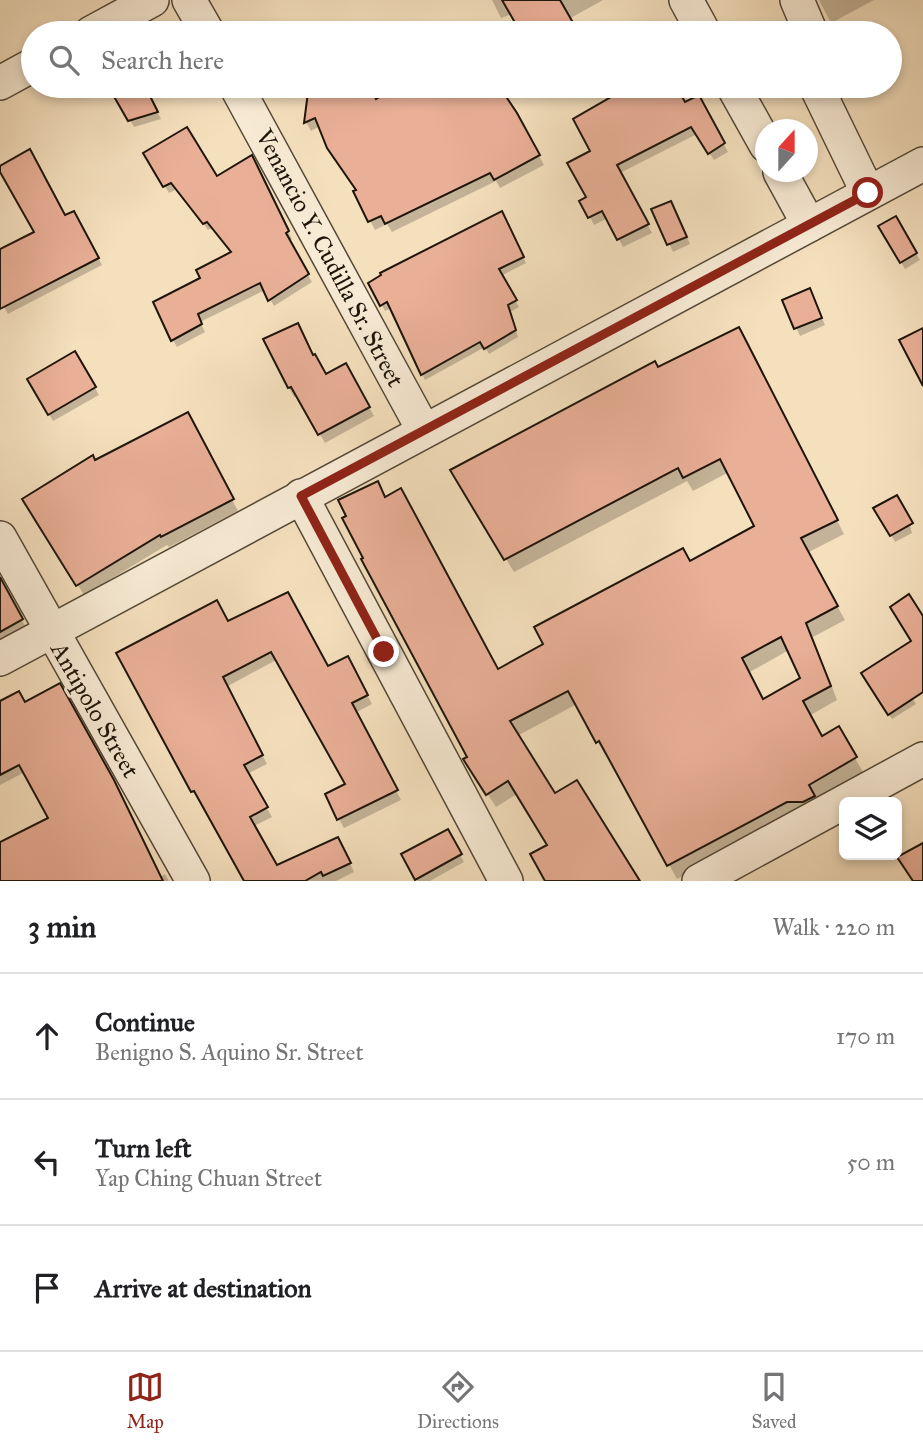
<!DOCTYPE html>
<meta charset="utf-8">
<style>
body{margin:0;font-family:"IM FELL Great Primer",serif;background:#f6f6f6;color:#202124}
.controls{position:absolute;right:21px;bottom:21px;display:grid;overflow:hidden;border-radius:10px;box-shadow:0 4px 10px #0003}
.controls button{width:63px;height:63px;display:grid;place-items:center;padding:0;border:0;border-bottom:2px solid #e0e0e0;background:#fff;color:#202124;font:35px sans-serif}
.compass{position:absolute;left:755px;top:119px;width:63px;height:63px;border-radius:50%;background:#fff;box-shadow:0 4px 10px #0003;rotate:21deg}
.stop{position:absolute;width:21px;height:21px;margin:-16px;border:5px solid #8f2418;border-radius:50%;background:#fff}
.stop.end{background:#8f2418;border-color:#fff;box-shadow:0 2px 7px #0008}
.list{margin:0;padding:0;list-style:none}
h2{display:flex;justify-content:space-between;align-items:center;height:91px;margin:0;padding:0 28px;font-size:30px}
h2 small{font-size:23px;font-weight:400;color:#757577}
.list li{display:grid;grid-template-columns:46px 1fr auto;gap:21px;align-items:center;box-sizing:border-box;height:126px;padding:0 28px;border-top:2px solid #e0e0e0}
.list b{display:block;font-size:26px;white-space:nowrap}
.list p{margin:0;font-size:23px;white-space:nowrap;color:#757577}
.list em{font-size:23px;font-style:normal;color:#757577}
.icon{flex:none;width:38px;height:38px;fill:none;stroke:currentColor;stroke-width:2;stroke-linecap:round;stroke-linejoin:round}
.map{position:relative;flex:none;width:923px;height:881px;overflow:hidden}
.search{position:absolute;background:#fff;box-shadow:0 4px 10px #0003;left:21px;right:21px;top:21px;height:77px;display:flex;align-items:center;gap:18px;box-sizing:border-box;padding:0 24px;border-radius:38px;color:#757577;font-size:26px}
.sheet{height:469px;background:#fff}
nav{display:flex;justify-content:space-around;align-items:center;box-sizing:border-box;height:98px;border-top:2px solid #e0e0e0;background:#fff;font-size:19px;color:#757577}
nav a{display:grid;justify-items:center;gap:4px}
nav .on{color:#8f2418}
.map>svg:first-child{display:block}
.shadow{fill:#0003;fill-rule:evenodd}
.building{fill:#e9af97;stroke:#1d150a;stroke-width:2;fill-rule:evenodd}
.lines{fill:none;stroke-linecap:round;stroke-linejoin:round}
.minor-casing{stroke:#534837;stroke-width:36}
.minor{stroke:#f8ebd5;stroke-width:33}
.route{stroke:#8f2418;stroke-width:9}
.labels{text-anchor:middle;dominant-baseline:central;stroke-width:6;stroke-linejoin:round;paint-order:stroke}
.street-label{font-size:24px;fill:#1d150a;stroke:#f8ebd5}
</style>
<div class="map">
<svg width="923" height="881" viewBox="0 0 923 881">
<rect width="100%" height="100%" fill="#f5e0be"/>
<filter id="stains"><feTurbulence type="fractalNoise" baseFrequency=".00286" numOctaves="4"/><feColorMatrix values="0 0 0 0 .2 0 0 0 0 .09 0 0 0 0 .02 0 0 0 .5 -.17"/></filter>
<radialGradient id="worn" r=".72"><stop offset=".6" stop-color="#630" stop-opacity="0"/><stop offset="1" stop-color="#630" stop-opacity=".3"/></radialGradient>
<g class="shadow">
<path d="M492,0H603L569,19L577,33H523L512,14L501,18Z"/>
<path d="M819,0H874L831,23Z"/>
<path d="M783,21L790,33H776L772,27Z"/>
<path d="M110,86H144L161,119L134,127Z"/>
<path d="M329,86H369L376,101L401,86H497L516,114L544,165L500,188L496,181L392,232L387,224L375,230L355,192L357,191L330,153L320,126L311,131L306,122L309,93Z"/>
<path d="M614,86H674L684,105L698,97L728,152L714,160L697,134L620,173L652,233L623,247L608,218L594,225L582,201L588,198L593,151L619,95Z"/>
<path d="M145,154L216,178L255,164L292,239L288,241L312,282L274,306L265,290L200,322L205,332L177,347L173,340L202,279L232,254L212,228L208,230L177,189L169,193Z"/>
<path d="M0,168L65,218L74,213L102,265L8,314L0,300V251L36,233Z"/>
<path d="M654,210H675L690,244L673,252Z"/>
<path d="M895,218L920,260L905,269L880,227Z"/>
<path d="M504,219L526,263L501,276L519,307L510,312L518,337L489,354L485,347L425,380L392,308L385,311L370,283Z"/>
<path d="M813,298L825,325L800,336L784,301Z"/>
<path d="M266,340L313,357L325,376L345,365L374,416L325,443L298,395L294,397L289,388Z"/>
<path d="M746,343L844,534L807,553L845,620L813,637L837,700L809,716L822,738L838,729L863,772L815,799L818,804L677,879L608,754L605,755L577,704L517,736L555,795L638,881H547L549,846L517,794L496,807L474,773L385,498L497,671L757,526L729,472L693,491L687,481L514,572L452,470L658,369ZM789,650L802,679L763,701L748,673Z"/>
<path d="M75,354L99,395L53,421L29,379Z"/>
<path d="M193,425L238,511L169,547L167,545L84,595L25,499L95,462Z"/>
<path d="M876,509L908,518L912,533L895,542Z"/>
<path d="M0,581L25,626L0,639Z"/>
<path d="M923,619V680L906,688L916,704L892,719L863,674L913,642Z"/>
<path d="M228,623L328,669L352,667L372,704L355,713L401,800L344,828L339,819L348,785L278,659L226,687L267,764L247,774L272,817L254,826L276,867L343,848L354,872L336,881H246L200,798L198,800L193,791Z"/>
<path d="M0,702L160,877L165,874L169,881H0V844L50,819L25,772L0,785Z"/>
<path d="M447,831L464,862L430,881H418L403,855Z"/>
</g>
<g class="building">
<path d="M502,0H560L579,33H521Z"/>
<path d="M108,86H145L158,112L128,121Z"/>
<path d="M324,86H370L376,99L397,86H499L517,113L540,155L494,180L490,173L385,224L381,216L368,222L353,191L356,190L327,148L315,118L304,123L308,92Z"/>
<path d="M612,86H676L685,102L699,95L725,143L708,154L691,127L617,165L649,224L617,240L602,211L588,218L579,201L586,197L567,163L590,151L573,119L616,94Z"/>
<path d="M187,127L217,176L252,155L289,231L286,233L309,274L268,301L260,283L198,314L202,324L171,341L153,302L200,278L196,270L231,252L207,222L203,224L171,183L163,187L143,153Z"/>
<path d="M30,149L65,215L74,211L99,258L0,309V249L34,232L0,172V166Z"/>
<path d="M671,201L687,237L667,245L651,209Z"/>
<path d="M502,211L524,257L499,269L517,300L508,305L516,330L484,349L480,342L421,375L387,302L380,306L368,283L381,275L380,273Z"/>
<path d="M896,216L917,253L900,263L878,226Z"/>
<path d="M810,288L822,318L794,329L782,300Z"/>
<path d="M298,323L313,355L315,354L326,374L346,363L370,407L318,435L291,387L288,388L263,339Z"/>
<path d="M739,327L838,520L801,538L838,606L806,623L831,686L803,701L822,736L839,726L857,757L809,785L815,796L803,802H787L667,866L599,741L596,743L568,691L510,721L555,793L577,780L640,881H545L530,854L547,845L508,781L486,795L463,759L467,757L361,559L363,558L342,518L346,516L338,500L378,481L385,497L401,488L498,669L543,644L534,627L683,548L690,561L754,526L720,459L683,478L678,468L504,560L450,470L655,361L658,367ZM781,637L800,678L763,699L742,658Z"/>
<path d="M923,328V386L899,340Z"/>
<path d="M75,351L96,387L48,415L27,379Z"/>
<path d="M188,412L234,499L161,537L160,535L76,586L22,499L93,455L95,460Z"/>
<path d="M897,495L913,523L890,536L873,508Z"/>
<path d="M0,577L23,619L0,632Z"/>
<path d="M288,592L328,666L348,656L368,695L352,703L398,790L337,820L325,794L345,784L271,652L223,677L263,755L244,765L268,807L250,817L277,865L338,837L351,863L323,876L321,872L305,881H244L194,791L191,792L116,653L217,600L228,621Z"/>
<path d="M909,594L923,616V692L888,715L861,673L911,641L890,607Z"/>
<path d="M60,683L114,780L163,881H0V842L48,818L19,765L0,775V701L19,691L25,702Z"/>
<path d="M448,829L462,854L415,880L401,854Z"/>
<path d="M923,843V881H913L897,857Z"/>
</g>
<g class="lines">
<g class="minor-casing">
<g id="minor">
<path d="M189,0L208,33"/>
<path d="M686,0L704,33"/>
<path d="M797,0L811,33"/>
<path d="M91,33L152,0"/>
<path d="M0,83L33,65"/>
<path d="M236,86L424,431"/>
<path d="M733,86L766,145"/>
<path d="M816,86L868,193"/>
<path d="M780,172L809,225"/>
<path d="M301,496L506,881"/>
<path d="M0,538L193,881"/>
<path d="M0,659L923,164"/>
<path d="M699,881L923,759"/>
</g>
</g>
<use href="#minor" class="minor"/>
</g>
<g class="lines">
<path class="route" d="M384,652L301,496L868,193"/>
</g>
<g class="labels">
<g class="street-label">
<text transform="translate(330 258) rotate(62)">Venancio Y. Cudilla Sr. Street</text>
<text transform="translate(95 710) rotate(60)">Antipolo Street</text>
</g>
</g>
<rect width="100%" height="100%" filter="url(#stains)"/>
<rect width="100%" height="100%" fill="url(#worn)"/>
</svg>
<div class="controls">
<button><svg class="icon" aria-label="layers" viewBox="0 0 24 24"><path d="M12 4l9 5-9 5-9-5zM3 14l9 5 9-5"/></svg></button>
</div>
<svg class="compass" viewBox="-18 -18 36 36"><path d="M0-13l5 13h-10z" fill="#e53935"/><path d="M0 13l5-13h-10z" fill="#757577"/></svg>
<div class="stop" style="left:868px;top:193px"></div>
<div class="stop end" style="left:384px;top:652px"></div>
<div class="search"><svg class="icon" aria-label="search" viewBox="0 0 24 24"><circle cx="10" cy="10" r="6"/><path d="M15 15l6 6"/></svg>Search here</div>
</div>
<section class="sheet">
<h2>3 min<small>Walk · 220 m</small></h2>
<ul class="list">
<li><svg class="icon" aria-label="ahead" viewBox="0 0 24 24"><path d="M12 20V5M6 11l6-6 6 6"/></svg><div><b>Continue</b><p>Benigno S. Aquino Sr. Street</p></div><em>170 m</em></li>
<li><svg class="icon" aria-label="left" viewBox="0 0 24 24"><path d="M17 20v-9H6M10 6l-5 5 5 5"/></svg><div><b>Turn left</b><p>Yap Ching Chuan Street</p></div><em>50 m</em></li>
<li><svg class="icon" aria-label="arrive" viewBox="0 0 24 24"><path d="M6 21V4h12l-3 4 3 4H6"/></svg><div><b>Arrive at destination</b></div></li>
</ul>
</section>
<nav>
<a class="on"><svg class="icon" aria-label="map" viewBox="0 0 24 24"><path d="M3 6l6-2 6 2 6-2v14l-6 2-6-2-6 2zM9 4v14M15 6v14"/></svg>Map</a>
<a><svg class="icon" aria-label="directions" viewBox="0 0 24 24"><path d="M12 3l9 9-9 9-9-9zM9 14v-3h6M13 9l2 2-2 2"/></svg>Directions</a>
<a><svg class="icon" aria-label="saved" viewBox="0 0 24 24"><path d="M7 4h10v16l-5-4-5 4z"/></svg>Saved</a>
</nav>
